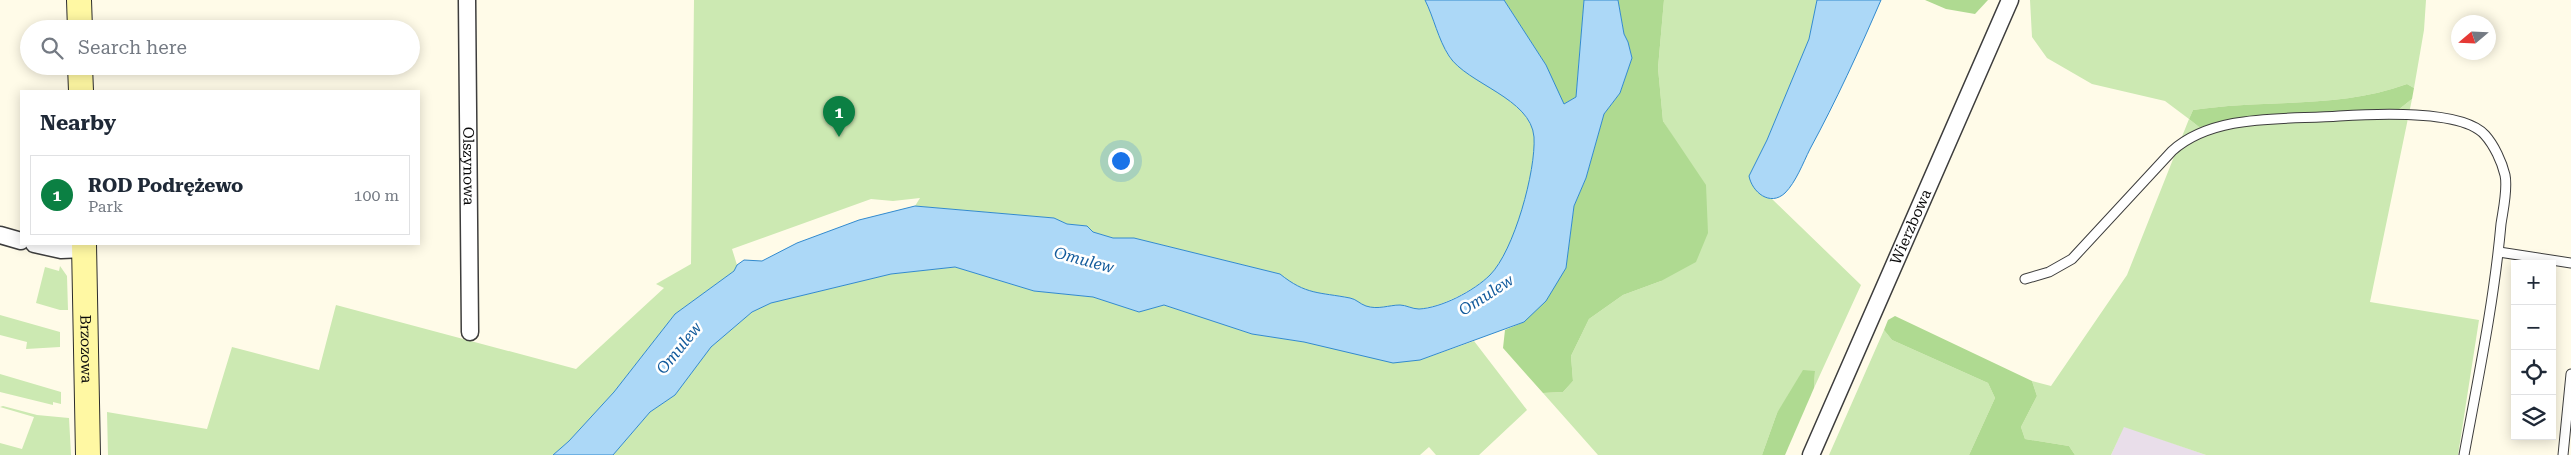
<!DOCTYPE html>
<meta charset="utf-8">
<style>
body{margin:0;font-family:"Roboto Serif",serif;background:#f6f6f7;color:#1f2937}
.controls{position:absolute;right:15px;bottom:15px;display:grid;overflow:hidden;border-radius:0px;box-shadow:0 2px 12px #0003}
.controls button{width:45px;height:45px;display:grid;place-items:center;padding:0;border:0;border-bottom:1px solid #e0e1e3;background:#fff;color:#1f2937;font:25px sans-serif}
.compass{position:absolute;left:2451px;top:15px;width:45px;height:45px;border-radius:50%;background:#fff;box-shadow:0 2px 12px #0003;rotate:251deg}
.you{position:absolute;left:1120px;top:160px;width:18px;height:18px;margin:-12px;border:4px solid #fff;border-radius:50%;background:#1a73e8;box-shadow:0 0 0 8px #1a73e833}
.badge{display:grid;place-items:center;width:32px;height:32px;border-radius:50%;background:#0b8043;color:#fff;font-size:16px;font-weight:700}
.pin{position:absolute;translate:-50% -41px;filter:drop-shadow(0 1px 2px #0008)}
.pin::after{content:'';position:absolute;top:26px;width:18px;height:15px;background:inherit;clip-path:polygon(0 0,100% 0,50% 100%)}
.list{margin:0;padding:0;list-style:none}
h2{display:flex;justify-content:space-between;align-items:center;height:65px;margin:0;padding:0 20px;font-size:21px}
h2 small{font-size:16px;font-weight:400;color:#747a83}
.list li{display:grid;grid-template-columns:32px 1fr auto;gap:15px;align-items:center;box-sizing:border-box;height:80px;margin:0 10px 10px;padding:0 10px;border:1px solid #e0e1e3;border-radius:0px}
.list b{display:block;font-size:19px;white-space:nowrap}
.list p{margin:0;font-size:16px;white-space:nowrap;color:#747a83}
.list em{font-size:16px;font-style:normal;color:#747a83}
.icon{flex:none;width:28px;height:28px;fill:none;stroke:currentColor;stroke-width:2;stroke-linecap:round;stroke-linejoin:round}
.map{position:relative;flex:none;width:2571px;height:455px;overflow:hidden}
.search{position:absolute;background:#fff;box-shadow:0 2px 12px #0003;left:20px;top:20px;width:400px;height:55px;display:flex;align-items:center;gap:12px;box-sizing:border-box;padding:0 18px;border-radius:28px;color:#747a83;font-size:19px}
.panel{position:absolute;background:#fff;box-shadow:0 2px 12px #0003;left:20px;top:90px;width:400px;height:155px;border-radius:0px}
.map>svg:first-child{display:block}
.industrial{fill:#e9deea}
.green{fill:#cce9b2}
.forest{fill:#afda91}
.water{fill:#acd8f7;stroke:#328ace}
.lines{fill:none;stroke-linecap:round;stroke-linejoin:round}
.lane-casing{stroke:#3d3d3d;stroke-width:11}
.street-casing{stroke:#3d3d3d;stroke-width:19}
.secondary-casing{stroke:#2c2c2c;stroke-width:26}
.lane{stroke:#fff;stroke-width:9}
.street{stroke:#fff;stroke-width:16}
.secondary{stroke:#fff8a3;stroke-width:24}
.labels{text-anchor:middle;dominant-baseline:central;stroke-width:5;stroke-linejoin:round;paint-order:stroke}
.street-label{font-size:15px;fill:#0a0a0a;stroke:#fff}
.water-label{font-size:16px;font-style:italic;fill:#135b9c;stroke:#fff}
</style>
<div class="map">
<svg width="2571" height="455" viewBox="0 0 2571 455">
<rect width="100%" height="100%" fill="#fffbe8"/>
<path class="industrial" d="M2124,426L2206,455H2111Z"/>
<g class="green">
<path d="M694,0H1425C1431,12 1444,52 1451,59C1474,81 1532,103 1534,137C1536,172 1515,250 1490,275C1475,290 1439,308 1418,309C1412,309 1406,305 1400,305C1389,305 1378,310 1366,306C1360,304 1356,299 1350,298C1319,292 1305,295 1280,274L1134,238H1113L1093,232L1087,226L1067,224L1054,218L915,206L920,198L893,201L871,199L732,249L737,265L734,271L675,314L614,392L569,441L553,455H108L107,412L207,429L232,347L319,370L336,305L576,369L664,288L656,284L691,264Z"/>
<path d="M1664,0H1817L1809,39L1767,140L1749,176L1765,197L1772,199L1861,285L1814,388L1815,371L1777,413L1762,455H1598L1543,393L1563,392L1573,381L1571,356L1589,319L1623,295L1661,281L1683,153L1663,121L1658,68Z"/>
<path d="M2030,0H2426L2424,30L2414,88L2407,84C2340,109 2263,99 2193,110L2189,119L2199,127L2393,114L2412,99L2370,302L2479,320L2458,455H2206L2124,427L2111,455H2075L2069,446L2025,439L2021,427L2037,396L2032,381L2051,386L2127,275L2189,119L2165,101L2092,84L2047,58L2032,37Z"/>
<path d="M60,266L67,276L68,310H60L36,303L45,267L59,271Z"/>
<path d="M955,267L1034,291L1093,297L1139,312L1164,305L1252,334L1420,360L1474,341L1527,410L1479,455H1436L1429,447L1420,455H613L650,412L675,395L711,347L752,312L771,303L891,274Z"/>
<path d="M0,315L60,332V347L26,349L27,342L0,335Z"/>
<path d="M1884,330L1892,340L1988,383L1995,398L1969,455H1829Z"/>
<path d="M0,374L61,392V404L53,402V405L0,392Z"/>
<path d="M3,406L37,415L69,418L71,455H0V443L22,449L34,417L0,407Z"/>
</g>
<g class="forest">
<path d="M1504,0H1584L1576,97L1564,104L1561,100L1546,65Z"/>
<path d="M1618,0H1664L1658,68L1663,121L1706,185L1708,233L1696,262L1661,281L1623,295L1589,319L1571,356L1573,381L1563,392L1543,393L1503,348L1505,330L1524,322L1566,268L1574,206L1586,178L1604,114L1620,93L1632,58L1628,42L1624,34Z"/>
<path d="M1925,0H1988L1975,14L1946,9Z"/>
<path d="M2407,84L2414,88L2412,99L2393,114L2199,127L2189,119L2193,110C2263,99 2340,109 2407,84Z"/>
<path d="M1895,316L2032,381L2037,396L2021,427L2025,439L2069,446L2075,455H1969L1995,398L1988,383L1892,340L1884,330L1888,320Z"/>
<path d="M1803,370L1815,371L1814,388L1785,455H1762L1777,413Z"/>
</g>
<g class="water">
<path d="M1425,0H1504L1546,65L1564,104L1576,97L1584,0H1618L1624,34L1628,42L1632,58L1620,93L1604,114L1586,178L1574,206L1566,268L1546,301L1524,322L1420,360L1393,363L1304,342L1252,334L1164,305L1139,312L1093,297L1034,291L955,267L891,274L771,303L752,312L711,347L675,395L650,412L613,455H553L569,441L614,392L675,314L734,271L737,265L744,260L762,261L797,243L859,220L915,206L1054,218L1067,224L1087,226L1093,232L1113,238H1134L1280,274C1306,295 1319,292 1350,298C1356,299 1360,304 1366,306C1378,310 1389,305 1400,305C1406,305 1412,309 1419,309C1441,308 1474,291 1490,275C1514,251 1536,171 1534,137C1531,98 1467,84 1449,56C1438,39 1434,18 1425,0Z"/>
<path d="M1817,0H1881C1859,51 1836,101 1810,149C1803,163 1796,182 1785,193C1770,207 1752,192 1749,176L1767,140L1809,39Z"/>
</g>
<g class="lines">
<g class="lane-casing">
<g id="lane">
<path d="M2499,252L2571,263"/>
<path d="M2025,279L2049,272L2072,259L2172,151C2214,113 2285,120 2339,116C2372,114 2462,109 2485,135C2494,145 2502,162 2505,175C2508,189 2503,210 2501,224C2494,302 2478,379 2464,455"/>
<path d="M2563,455L2571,374"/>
</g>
</g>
<g class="street-casing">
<g id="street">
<path id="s1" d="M467,0L470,332"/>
<path d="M0,235L21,241"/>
<path d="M34,244L61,250L84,249"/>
<path id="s2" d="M1811,455L2010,0"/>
</g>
</g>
<g class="secondary-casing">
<g id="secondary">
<path d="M79,0L80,29"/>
<path d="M80,66L81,91"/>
<path id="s3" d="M84,244L88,455"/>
</g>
</g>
<use href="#lane" class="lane"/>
<use href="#street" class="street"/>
<use href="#secondary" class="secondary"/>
</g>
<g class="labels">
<g class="street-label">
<text stroke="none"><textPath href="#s1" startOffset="166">Olszynowa</textPath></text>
<text stroke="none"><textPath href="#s2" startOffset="249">Wierzbowa</textPath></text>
<text stroke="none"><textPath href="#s3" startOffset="105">Brzozowa</textPath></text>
</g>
<g class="water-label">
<text transform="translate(1084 260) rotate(15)">Omulew</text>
<text transform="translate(1486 295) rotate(-33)">Omulew</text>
<text transform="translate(679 348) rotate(-51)">Omulew</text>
</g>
</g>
</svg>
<div class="controls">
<button>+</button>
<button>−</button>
<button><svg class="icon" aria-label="locate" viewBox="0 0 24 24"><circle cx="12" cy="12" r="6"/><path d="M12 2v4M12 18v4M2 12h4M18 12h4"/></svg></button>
<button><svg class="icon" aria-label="layers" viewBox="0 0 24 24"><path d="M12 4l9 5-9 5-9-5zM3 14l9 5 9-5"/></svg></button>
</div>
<svg class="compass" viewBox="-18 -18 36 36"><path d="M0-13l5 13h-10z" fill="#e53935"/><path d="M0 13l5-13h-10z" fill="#747a83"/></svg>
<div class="you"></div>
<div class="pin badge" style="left:839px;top:137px">1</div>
<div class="search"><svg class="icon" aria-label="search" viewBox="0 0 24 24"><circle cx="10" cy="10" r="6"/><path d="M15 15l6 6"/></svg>Search here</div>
<section class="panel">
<h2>Nearby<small></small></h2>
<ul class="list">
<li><span class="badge">1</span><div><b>ROD Podrężewo</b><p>Park</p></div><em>100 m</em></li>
</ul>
</section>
</div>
